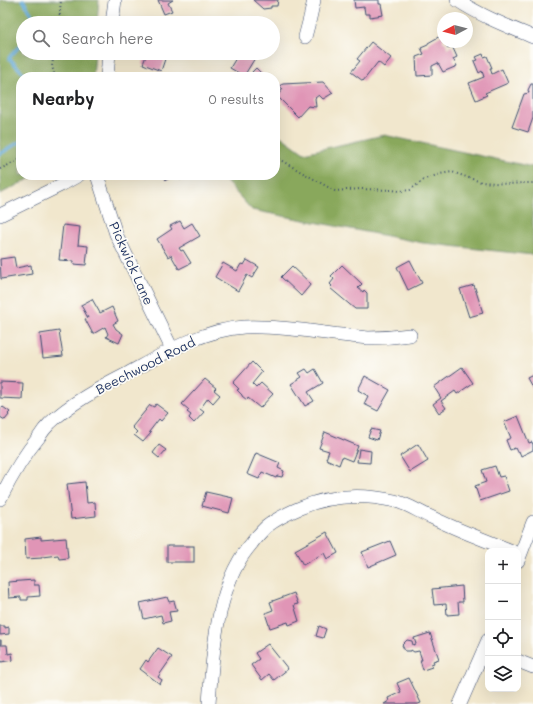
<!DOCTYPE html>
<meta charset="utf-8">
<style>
body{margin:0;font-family:Mali,sans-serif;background:#f2f2f2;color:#202124}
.controls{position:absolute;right:12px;bottom:12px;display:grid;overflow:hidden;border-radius:8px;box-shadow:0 4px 16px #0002}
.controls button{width:36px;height:36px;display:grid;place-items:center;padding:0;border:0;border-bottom:1px solid #e0e0e0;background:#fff;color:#202124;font:20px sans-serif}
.compass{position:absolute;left:437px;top:12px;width:36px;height:36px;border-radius:50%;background:#fff;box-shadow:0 4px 16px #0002;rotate:263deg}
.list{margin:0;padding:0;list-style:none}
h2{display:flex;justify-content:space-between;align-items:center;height:52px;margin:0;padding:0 16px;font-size:17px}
h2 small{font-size:13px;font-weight:400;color:#757577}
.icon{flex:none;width:22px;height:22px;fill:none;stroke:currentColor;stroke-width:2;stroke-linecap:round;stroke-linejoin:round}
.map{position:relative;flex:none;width:533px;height:704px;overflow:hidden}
.search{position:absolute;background:#fff;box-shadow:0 4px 16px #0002;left:16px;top:16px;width:264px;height:44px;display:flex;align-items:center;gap:10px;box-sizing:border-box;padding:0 14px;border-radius:22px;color:#757577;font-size:15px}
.panel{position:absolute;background:#fff;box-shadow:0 4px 16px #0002;left:16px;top:72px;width:264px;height:108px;border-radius:16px}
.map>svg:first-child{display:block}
.forest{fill:#89a85c;stroke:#526c5d}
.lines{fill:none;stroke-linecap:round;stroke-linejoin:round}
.stream{stroke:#61a8d7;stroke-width:3.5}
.building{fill:#e095b6}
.street-casing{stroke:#3b4b6f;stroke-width:14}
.path{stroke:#3b4b6f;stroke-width:2;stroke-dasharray:1 3;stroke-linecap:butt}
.street{stroke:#fff;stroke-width:13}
.labels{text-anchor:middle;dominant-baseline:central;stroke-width:3.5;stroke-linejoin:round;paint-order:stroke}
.street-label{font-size:13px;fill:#1b2f5e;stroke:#fdfcf7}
</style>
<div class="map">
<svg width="533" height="704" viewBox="0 0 533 704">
<rect width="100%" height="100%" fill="#fdfcf7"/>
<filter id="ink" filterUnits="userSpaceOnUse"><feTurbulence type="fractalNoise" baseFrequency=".025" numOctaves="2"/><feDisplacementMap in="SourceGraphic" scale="8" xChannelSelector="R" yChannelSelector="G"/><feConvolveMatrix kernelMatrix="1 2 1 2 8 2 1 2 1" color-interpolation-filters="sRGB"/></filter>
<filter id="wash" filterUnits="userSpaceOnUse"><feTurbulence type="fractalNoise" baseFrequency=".012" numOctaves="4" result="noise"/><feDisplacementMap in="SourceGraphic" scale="16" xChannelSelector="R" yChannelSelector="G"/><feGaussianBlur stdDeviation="0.9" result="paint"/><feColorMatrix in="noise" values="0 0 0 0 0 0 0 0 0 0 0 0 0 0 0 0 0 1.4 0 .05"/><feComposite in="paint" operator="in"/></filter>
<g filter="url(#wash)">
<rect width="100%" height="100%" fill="#f1e7cd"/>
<g class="forest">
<path d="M0,0H99L97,23H23V53H95L93,77H21V175H37L0,194Z"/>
<path d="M275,132L304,153L384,135L533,167V255L423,243L252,210L220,175H275Z"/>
</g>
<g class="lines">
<g class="stream">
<path d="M23,0L37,23"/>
<path d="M23,42L9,58L27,77"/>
<path d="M0,154L21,141"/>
</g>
</g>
<g id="blocks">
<g class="building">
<path d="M158,0H173L168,3L172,11L164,14Z"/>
<path d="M253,0H278L277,6H271V8L263,9Z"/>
<path d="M354,0H379V4H381L383,15L370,17V14H365L364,7L355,8Z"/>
<path d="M442,35L443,37V42H445L448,48L452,46L457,57L453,59L457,66L443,72L438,63L432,66V75L417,76L416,57L424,54L421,48L428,45V43Z"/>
<path d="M371,42L391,58L384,67L378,62L363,81L351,72L360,61L357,59Z"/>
<path d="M147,53H167L161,71L143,64Z"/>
<path d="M173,53H186L184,57Z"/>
<path d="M239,53H258L244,76L230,68Z"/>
<path d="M483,54L484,57L487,56L492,68H490L492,74L502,69L508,83L485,93L487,95L476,100L469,83L484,77L482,71L479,73L474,61L478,60L476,57Z"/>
<path d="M256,68L265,77H257L252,72Z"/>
<path d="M323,82L333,93L323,99L319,95L315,98L316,107L308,106L298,117L277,96L283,89L279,86L283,84Z"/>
<path d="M531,84H533V118L528,132L512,127L524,94L529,93L528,90Z"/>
<path d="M163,175H176L166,180Z"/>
<path d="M177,175H190L180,180Z"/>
<path d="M180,221L184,228L192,223L200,236L179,248L181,251L183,250L191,263L179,269L171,255L168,257L157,239L172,229L170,226Z"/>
<path d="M63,225L80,227L78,245L88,246L86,265L73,264V261L59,260Z"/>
<path d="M14,257L16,268L31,265L32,274L1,279L0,259Z"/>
<path d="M247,260L259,267L252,278L247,275L238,291L215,277L223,263L237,271L241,264L244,265Z"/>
<path d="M410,260L422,283L408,290L397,267Z"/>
<path d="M342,265L362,284L358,288L363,292L364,290L367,293V309H355L330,288L332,286L330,284L334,279L331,276Z"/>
<path d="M292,266L311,284L301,296L281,277Z"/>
<path d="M474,285L483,313L469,317L460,289Z"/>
<path d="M92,299L100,313L112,307L118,321L113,324L116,329L123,334L119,343L106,337L108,334L105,327L93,334L85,319L88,318L81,305Z"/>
<path d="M59,331L63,356L43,358L40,334Z"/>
<path d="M252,362L262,372L252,384L256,388L261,383L273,394L260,408L248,398L247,400L242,396V395L237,390L239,389L233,383Z"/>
<path d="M462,367L473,383L457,394L455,391L441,401L446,408L439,413L433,404L441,398L434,387Z"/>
<path d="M306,369L309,373L315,369L323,383L308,392L314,401L305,406L291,384L302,377L299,373Z"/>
<path d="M533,375V389L527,378Z"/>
<path d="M365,376L390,390L378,411L364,404L368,396L358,390Z"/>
<path d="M205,379L216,388L214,390L220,395L213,403L208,398L200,409L204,412L194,423L189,418L191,415L187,412L189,410L182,404Z"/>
<path d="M0,382L23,383L22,399L0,398Z"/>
<path d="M156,404L168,413L161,421L159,419L149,432L151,433L143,442L134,435L137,432L132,427L150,405L154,407Z"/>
<path d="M0,407L1,409L3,407L10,412L8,414L9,415L5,420L0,417Z"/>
<path d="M518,416L529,443L532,442L533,445V450L521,456L519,451L517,452L515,448L510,450L506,440L511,438L504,422Z"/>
<path d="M371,429L380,431L377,440L368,437Z"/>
<path d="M325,432L358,446L352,461L342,457L339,465L326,459L329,451L319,448Z"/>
<path d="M418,444L428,461L410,472L400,456Z"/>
<path d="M159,445L166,450L159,458L153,453Z"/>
<path d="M359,449L371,451L370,463L357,462Z"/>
<path d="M256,453L280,463L278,468L284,471L282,477L277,476L276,478L262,472L259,479L247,474Z"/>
<path d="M495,466L499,477L504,476L509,491L480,501L475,486L486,482L482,470Z"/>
<path d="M85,482L87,503L95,502L96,516L71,519L67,484Z"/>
<path d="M206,492L233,498L229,513L202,506Z"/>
<path d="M327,532L338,553L327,559L324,553L303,565L295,550Z"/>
<path d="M41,537V540L66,538L68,558L59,559L58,555L42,557V558L26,559L25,539Z"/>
<path d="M390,541L396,555L368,567L362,552Z"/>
<rect x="167" y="546" width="27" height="16"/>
<path d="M34,580V585H39L40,596L28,597V600H21V597L9,598L8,582Z"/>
<path d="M462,586L463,602H458L459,614L447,615L446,604L434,605L432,589Z"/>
<path d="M294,593L298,604L294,605L299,621L289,625L288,622L270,628L265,613L273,610L270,602Z"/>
<path d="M167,597L169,602L174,601L177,611L169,612L171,621L163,623L161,615L144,619L140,603Z"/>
<path d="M0,626H5V628L9,627V634L0,635Z"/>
<path d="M319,626L326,629L323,638L316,636Z"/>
<path d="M430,633L439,659L433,661L434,663L431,664L432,667L423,670L420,660H422L419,651L414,652L411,650V651H405L402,645L407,640L412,641L413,645L416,644L414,638Z"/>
<path d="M0,640H1V645H7L8,654L12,653L13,660L1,662V660H0Z"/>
<path d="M268,644L288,669L274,680L269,674L262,680L251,665L259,659L255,653Z"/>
<path d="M158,648L172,657L158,677L162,680L160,684L140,669L146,660L148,662Z"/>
<path d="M409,678L421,703L418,704H384L389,701L388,698L401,692L397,683Z"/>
</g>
</g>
</g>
<g filter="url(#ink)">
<use href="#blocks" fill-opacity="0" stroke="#3b4b6f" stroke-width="1"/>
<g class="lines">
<g class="street-casing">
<g id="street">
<path d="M457,0C481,16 507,26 533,37"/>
<path d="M112,23L115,0"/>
<path d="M305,37L310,18L314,0"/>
<path d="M107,77L109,53"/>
<path d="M97,175L116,234L172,349"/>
<path d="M0,215L61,185L79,175"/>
<path d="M0,499C11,477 23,456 39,437C42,432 46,427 50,423C72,402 100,388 127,374C163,354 201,330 244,327C276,326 309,331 341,335C350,336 359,337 368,338C382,338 396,337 410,335"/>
<path d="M518,561L533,522"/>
<path d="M518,661L533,667"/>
<path d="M209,704C212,659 216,602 238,563C242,555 247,549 252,543C256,537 261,532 266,527C276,519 288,513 300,508C330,495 364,494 395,501C408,504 419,512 431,517C443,523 455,528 467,533C482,539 497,545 512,551"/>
<path d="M460,704L488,640"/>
</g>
</g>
<g class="path">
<path d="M59,23L61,0"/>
<path d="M54,53L52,66L55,77"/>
<path d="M275,157L335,191L360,189L391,190L400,191L410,190L425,179L440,174L452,172L481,182L508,184L523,183H533"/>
<path d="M0,169L21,159"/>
</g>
<use href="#street" class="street"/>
</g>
</g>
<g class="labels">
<g class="street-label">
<text transform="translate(132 263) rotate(66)">Pickwick Lane</text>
<text transform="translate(145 365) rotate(-27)">Beechwood Road</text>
</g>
</g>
</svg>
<div class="controls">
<button>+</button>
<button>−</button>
<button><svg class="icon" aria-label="locate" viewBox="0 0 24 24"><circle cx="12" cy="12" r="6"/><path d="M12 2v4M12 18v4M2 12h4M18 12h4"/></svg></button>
<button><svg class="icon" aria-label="layers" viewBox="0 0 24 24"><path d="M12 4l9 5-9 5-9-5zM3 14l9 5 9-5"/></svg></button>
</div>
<svg class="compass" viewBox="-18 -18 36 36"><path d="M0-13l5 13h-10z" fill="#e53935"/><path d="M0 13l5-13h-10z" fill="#757577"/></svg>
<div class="search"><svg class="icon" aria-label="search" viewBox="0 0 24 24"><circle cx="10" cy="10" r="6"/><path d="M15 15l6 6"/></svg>Search here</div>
<section class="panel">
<h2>Nearby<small>0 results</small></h2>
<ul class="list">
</ul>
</section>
</div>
